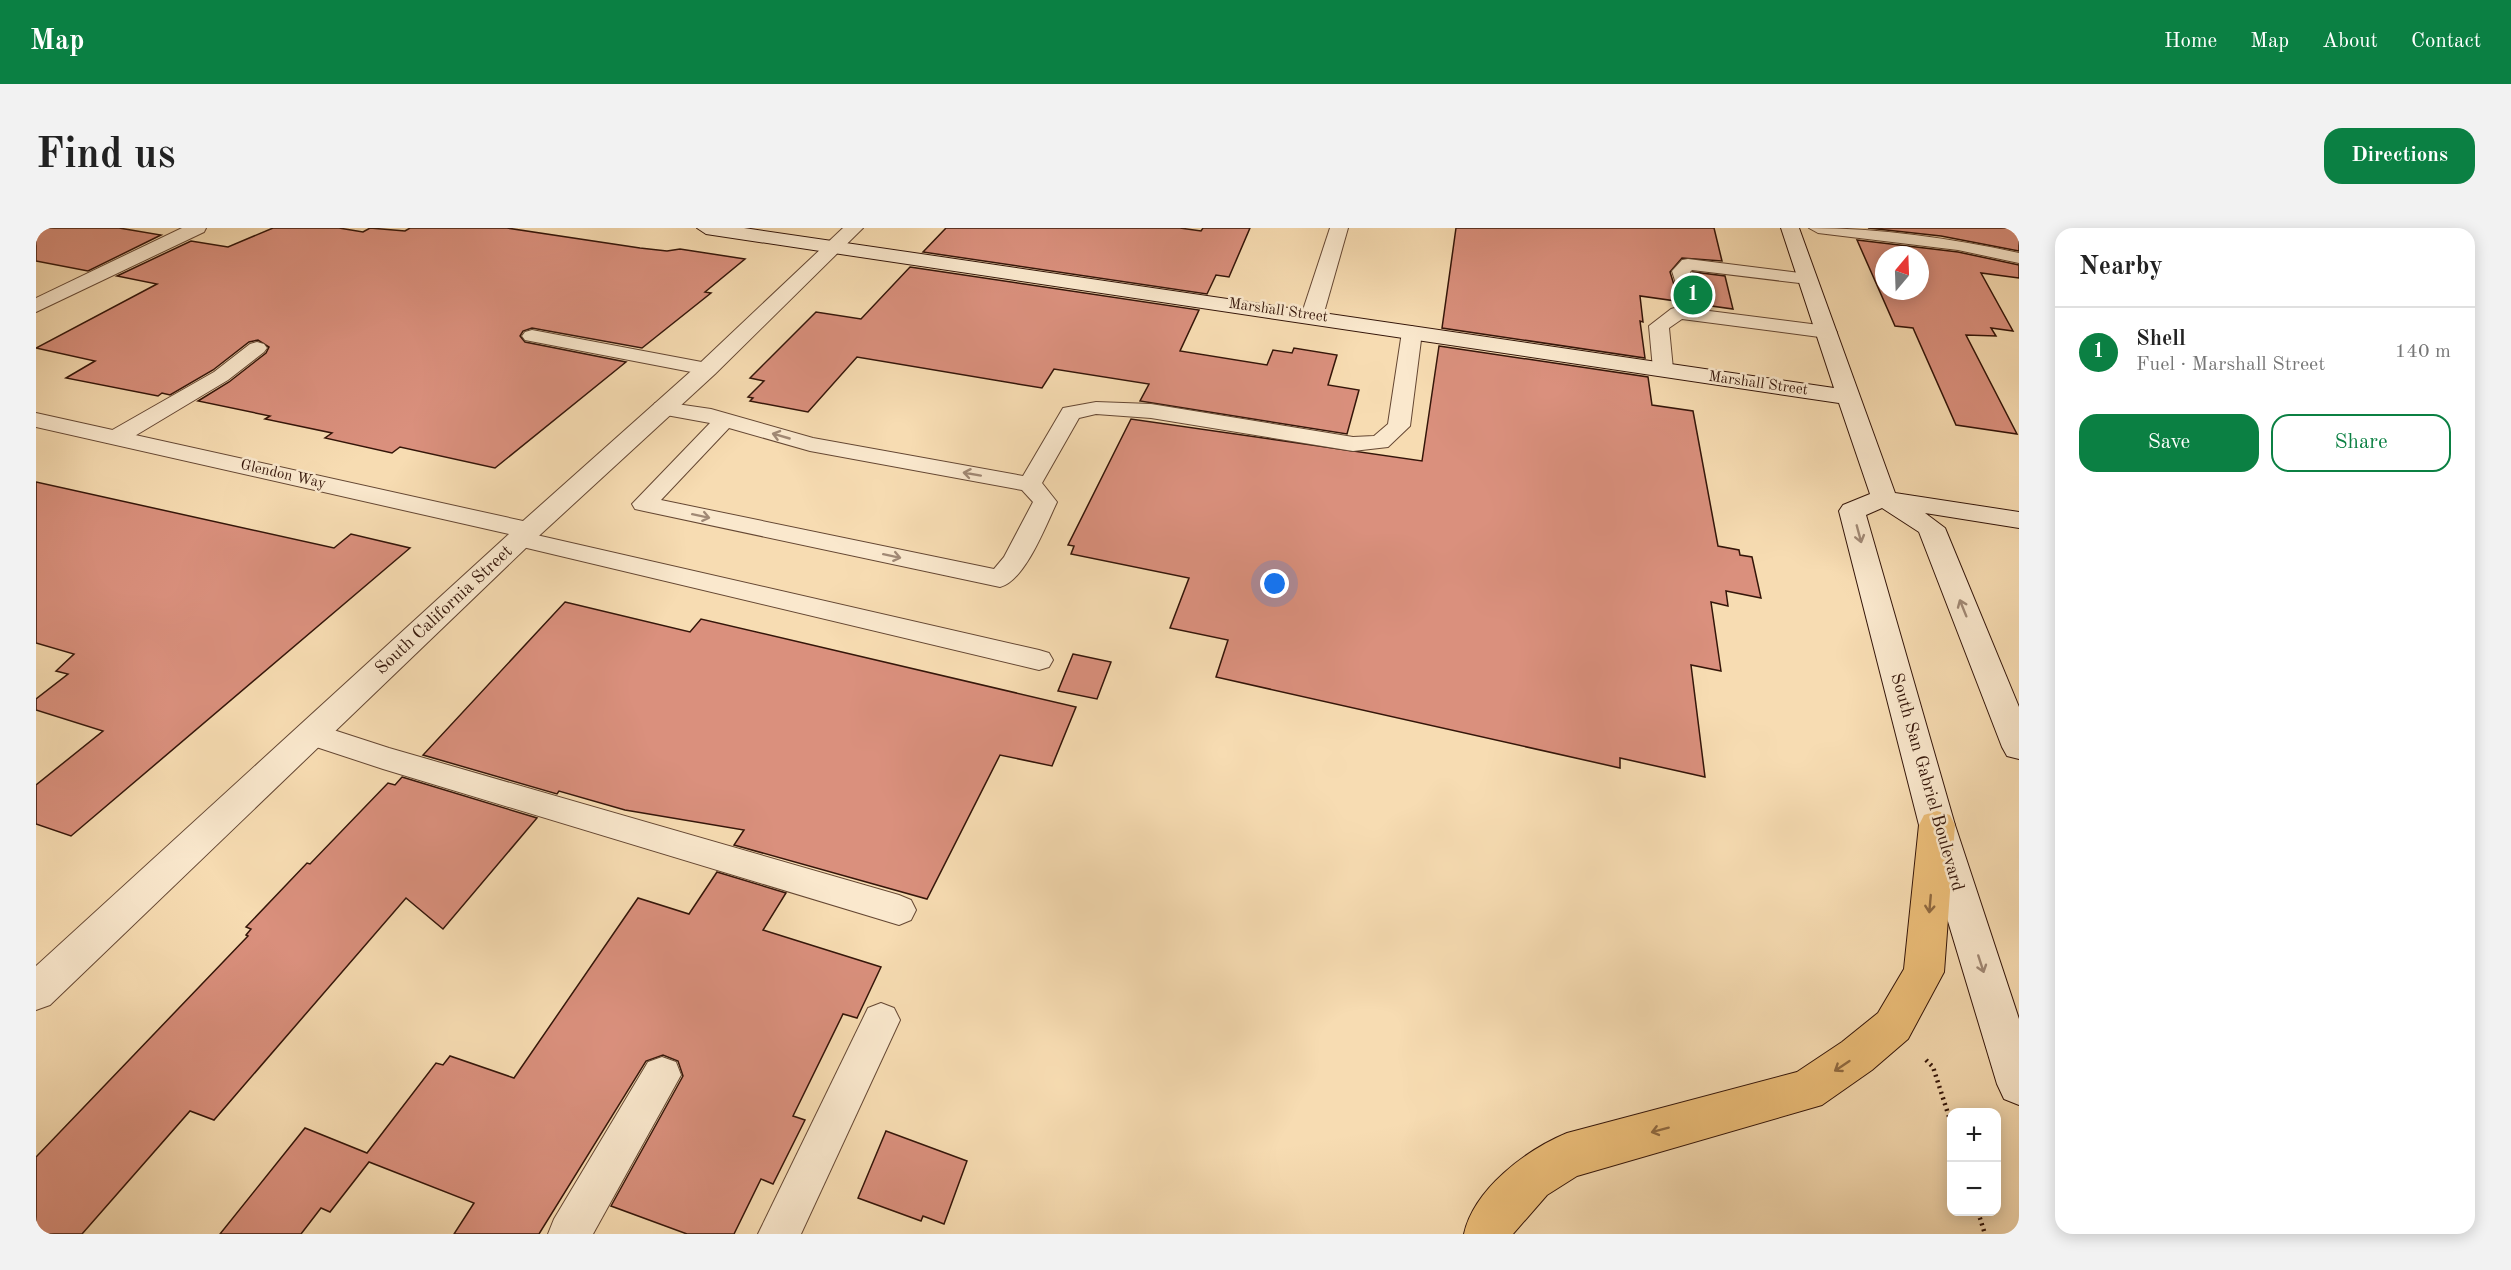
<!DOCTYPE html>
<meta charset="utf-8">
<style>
body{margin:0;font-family:"Old Standard TT",serif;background:#f2f2f2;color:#222}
.controls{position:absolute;right:18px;bottom:18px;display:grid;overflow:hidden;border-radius:12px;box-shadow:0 3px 15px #0003}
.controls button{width:54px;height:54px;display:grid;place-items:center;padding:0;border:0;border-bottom:2px solid #e0e0e0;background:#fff;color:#222;font:30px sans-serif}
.compass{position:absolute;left:1839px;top:18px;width:54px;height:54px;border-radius:50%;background:#fff;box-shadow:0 3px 15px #0003;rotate:19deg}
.you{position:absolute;left:1239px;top:356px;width:21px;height:21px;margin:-15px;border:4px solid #fff;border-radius:50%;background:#1a73e8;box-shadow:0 0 0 9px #1a73e833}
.badge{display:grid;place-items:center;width:39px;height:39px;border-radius:50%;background:#0b8043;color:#fff;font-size:20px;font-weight:700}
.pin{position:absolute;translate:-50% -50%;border:3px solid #fff;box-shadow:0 2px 6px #0006}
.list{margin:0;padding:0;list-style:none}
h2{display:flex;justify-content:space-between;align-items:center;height:78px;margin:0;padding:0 24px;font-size:26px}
h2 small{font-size:20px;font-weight:400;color:#767676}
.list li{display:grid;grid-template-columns:39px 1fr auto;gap:18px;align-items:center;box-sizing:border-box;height:90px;padding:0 24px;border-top:2px solid #e0e0e0}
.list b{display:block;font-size:22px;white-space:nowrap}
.list p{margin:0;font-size:20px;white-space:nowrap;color:#767676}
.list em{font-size:20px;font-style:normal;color:#767676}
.actions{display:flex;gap:12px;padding:18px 24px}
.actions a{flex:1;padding:14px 0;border:2px solid #0b8043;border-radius:18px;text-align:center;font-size:21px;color:#0b8043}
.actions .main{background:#0b8043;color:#fff}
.map{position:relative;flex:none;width:1983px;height:1006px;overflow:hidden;border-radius:18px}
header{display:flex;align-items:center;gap:36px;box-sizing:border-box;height:84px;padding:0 30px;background:#0b8043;color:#fff}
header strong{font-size:28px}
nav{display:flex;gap:33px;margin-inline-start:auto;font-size:21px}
.intro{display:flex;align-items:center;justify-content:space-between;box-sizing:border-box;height:144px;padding:0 36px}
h1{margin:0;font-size:42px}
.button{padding:15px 27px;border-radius:18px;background:#0b8043;color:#fff;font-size:21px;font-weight:700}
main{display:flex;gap:36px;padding:0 36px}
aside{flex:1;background:#fff;border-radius:18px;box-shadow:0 3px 15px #0003}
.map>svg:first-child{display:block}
.building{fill:#da907d;stroke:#341509;stroke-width:1.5;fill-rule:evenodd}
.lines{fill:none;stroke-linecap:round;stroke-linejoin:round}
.lane-casing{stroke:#654733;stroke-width:2}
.street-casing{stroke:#654733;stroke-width:2}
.secondary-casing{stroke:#341509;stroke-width:2}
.highway-casing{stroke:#341509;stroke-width:2}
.path{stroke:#341509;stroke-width:4.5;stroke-dasharray:2 4;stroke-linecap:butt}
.lane{fill:#fae8cd;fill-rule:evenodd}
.street{fill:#fae8cd;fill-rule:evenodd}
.secondary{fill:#fae8cd;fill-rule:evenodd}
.highway{fill:#ecbe79;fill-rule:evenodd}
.oneway{stroke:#a18975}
.oneway2{stroke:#906a41}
.labels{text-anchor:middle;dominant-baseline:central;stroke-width:5;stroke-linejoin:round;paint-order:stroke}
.far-street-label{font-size:15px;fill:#341509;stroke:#fae8cd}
.street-label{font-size:18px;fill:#341509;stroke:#fae8cd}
</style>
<header>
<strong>Map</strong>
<nav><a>Home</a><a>Map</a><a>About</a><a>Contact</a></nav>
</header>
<div class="intro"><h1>Find us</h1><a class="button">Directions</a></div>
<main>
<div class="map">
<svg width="1983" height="1006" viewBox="0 0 1983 1006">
<rect width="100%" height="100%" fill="#f7dcb2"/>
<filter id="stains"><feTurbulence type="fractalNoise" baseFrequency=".00333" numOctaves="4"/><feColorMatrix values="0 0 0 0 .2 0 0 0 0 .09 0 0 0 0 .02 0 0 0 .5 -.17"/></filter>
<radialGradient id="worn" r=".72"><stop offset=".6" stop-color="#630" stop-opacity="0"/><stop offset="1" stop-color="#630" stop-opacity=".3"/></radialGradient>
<g class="building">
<path d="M0,0H83L125,7L52,43L0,33Z"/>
<path d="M237,0H303L327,4L334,0L369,3L374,0H471L604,20L631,23L644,21L709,31L669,64L675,65L606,120L496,100L487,103L484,108L489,114L590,134L459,240L364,219L356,225L289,210L296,205L229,191L234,188L162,173L193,154L230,125L233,119L222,112L213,114L177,142L134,167L126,165L122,168L30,150L59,133L0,120L121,56L81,48L155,13L192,19Z"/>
<path d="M910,0H1144L1165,3L1167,0H1214L1193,49L1180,47L1171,66L887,24Z"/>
<path d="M1420,0H1678L1686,33L1646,30L1634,44L1639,60L1649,67L1661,60L1657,44L1689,48L1697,81L1604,68L1607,94L1604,93L1609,130L1406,100Z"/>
<path d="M1832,0H1983V23L1905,8Z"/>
<path d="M1821,12L1922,24L1983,37V50L1945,45L1977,103L1955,100L1960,108L1930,107L1981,206L1920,197L1877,100L1859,98ZM1848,27H1884V63H1848Z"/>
<path d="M874,39L1163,82L1144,123L1231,137L1237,122L1256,125L1258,120L1301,127L1292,157L1323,162L1311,206L1104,173L1113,156L1018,141L1006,160L821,129L772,184L714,173L717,170L712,169L728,153L714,150L780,84L825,91Z"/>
<path d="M1403,118L1612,149L1616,177L1657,183L1682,318L1703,322L1704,327L1716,329L1725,370L1690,363L1692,378L1675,374L1685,443L1655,437L1669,549L1584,530V540L1180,449L1192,412L1134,400L1153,350L1035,326L1038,318L1032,317L1095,191L1386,233Z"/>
<path d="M0,254L298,320L315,306L374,320L35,608L0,596V557L67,503L0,482V471L32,446L20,443L38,426L0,415Z"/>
<path d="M529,374L654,404L665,391L1040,479L1016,538L964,527L891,671L698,617L708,602L589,582L523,563L521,566L387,527Z"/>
<path d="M1037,426L1075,434L1061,471L1022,463Z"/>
<path d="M366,549L501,590L407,701L370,670L178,892L154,883L46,1006H0V929L212,708L210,707L215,701L210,699L271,635L274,636L352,555L359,557Z"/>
<path d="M681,644L750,665L727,702L845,739L821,790L807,786L757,888L769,892L737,956L725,951L698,1006H651L575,978L647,848L642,833L627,827L610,833L503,1006H418L438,975L333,934L294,984L285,980L265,1006H184L269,900L331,925L400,835L407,837L414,828L478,850L602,670L653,686Z"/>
<path d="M850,903L931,933L908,996L887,988L885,993L822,970Z"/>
</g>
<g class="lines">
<g class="lane-casing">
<g id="lane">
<path d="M1773,0C1845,0 1913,10 1983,25V35L1922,22L1782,5Z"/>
<path d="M1652,31L1772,46L1781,51L1772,56L1656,42L1654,44L1659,59L1650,65L1641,59L1636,43L1646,32Z"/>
<path d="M1642,79L1791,98L1801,104L1791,110L1646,91L1633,100L1637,141L1634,145H1620L1617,141L1613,98L1635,81Z"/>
<path d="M1376,98L1386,104L1374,198L1352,219L1317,223L1115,190L1060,186L1043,190L1006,255L1021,274C1010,297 989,353 964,359L608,283L599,281L596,276L674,195L619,185L616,180L619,175L627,174L675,181L777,210L987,248L1027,180L1060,174L1115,176L1317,209L1338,208L1352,196L1366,104ZM693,200L774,223L986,262L997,274L968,329L958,341L625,272Z"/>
<path d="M496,102L671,135L678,137L681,141L678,145L671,147L489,112L486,108L489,104Z"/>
<path d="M221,114L228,116L231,120L228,124L192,152L87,215H71L68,210L71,205L178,144L214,116Z"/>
<path d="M483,303L1003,422L1013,425L1017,432L1013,439L1003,442L474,316L470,311L474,306Z"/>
<path d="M276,495L353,520L863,667L875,672L880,682L875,692L863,697L347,541L265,514L261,506L265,498Z"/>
<path d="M845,775L858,780L864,792L765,1006H722L832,780Z"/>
<path d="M626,829L640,834L645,847L557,1006H512L518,991L612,834Z"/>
</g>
</g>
<g class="street-casing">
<g id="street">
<path d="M146,0H170L168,4L0,84V70Z"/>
<path d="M807,0H827L679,146L493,317L14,777L0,782V738L473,306L0,199V185L487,293L663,136Z"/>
<path d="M1294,0H1312L1287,88L1284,93H1268L1265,88Z"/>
</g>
</g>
<g class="secondary-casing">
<path id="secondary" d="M661,0H708L1798,160L1745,0H1763L1859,265L1983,284V300L1889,285L1909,300L1983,479V531L1971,528L1966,519L1883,304L1846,280L1830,287L1919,597L1983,791V877L1968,871L1961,856L1883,597L1803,283L1807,277L1834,266L1803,175L670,6Z"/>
</g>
<g class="highway-casing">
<path id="highway" d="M1901,583L1914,587L1919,597L1908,744L1872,811L1836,842L1786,877L1541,948L1511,967L1477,1006H1428C1438,961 1490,922 1531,905L1761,844L1806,814L1842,785L1868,741L1883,597L1888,587Z"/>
</g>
<g class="path">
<path d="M1890,832L1897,839L1916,898"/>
<path d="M1942,984L1949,1006"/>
</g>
<use href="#lane" class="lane"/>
<use href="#street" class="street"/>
<use href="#secondary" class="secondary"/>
<use href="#highway" class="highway"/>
</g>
<defs><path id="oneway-shaft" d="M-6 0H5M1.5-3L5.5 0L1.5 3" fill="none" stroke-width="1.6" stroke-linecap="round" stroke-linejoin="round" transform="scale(1.5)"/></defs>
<g class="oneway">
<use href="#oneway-shaft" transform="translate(745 208) rotate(-164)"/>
<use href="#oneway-shaft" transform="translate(936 246) rotate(-170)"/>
<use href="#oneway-shaft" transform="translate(665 288) rotate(12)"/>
<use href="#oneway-shaft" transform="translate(1823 306) rotate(75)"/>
<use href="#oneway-shaft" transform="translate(856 328) rotate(12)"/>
<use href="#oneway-shaft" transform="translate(1927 380) rotate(-112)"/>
<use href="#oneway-shaft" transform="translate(1945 736) rotate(72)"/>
</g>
<g class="oneway2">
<use href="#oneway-shaft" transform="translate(1894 676) rotate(95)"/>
<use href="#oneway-shaft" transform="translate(1806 838) rotate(146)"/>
<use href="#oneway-shaft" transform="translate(1624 902) rotate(165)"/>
</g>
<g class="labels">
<g class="far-street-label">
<text transform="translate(1242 83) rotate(8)">Marshall Street</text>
<text transform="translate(1722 156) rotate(8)">Marshall Street</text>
<text transform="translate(247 247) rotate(13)">Glendon Way</text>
</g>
<g class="street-label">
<text transform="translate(408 382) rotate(-43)">South California Street</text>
<text transform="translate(1891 554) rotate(74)">South San Gabriel Boulevard</text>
</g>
</g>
<rect width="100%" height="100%" filter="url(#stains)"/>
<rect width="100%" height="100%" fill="url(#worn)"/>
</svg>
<div class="controls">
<button>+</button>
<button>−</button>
</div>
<svg class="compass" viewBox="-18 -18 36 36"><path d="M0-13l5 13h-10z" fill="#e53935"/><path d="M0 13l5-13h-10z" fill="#767676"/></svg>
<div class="you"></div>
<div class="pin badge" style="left:1657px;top:67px">1</div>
</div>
<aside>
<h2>Nearby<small></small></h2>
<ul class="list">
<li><span class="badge">1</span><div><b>Shell</b><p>Fuel · Marshall Street</p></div><em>140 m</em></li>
</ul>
<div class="actions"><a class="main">Save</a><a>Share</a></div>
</aside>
</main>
